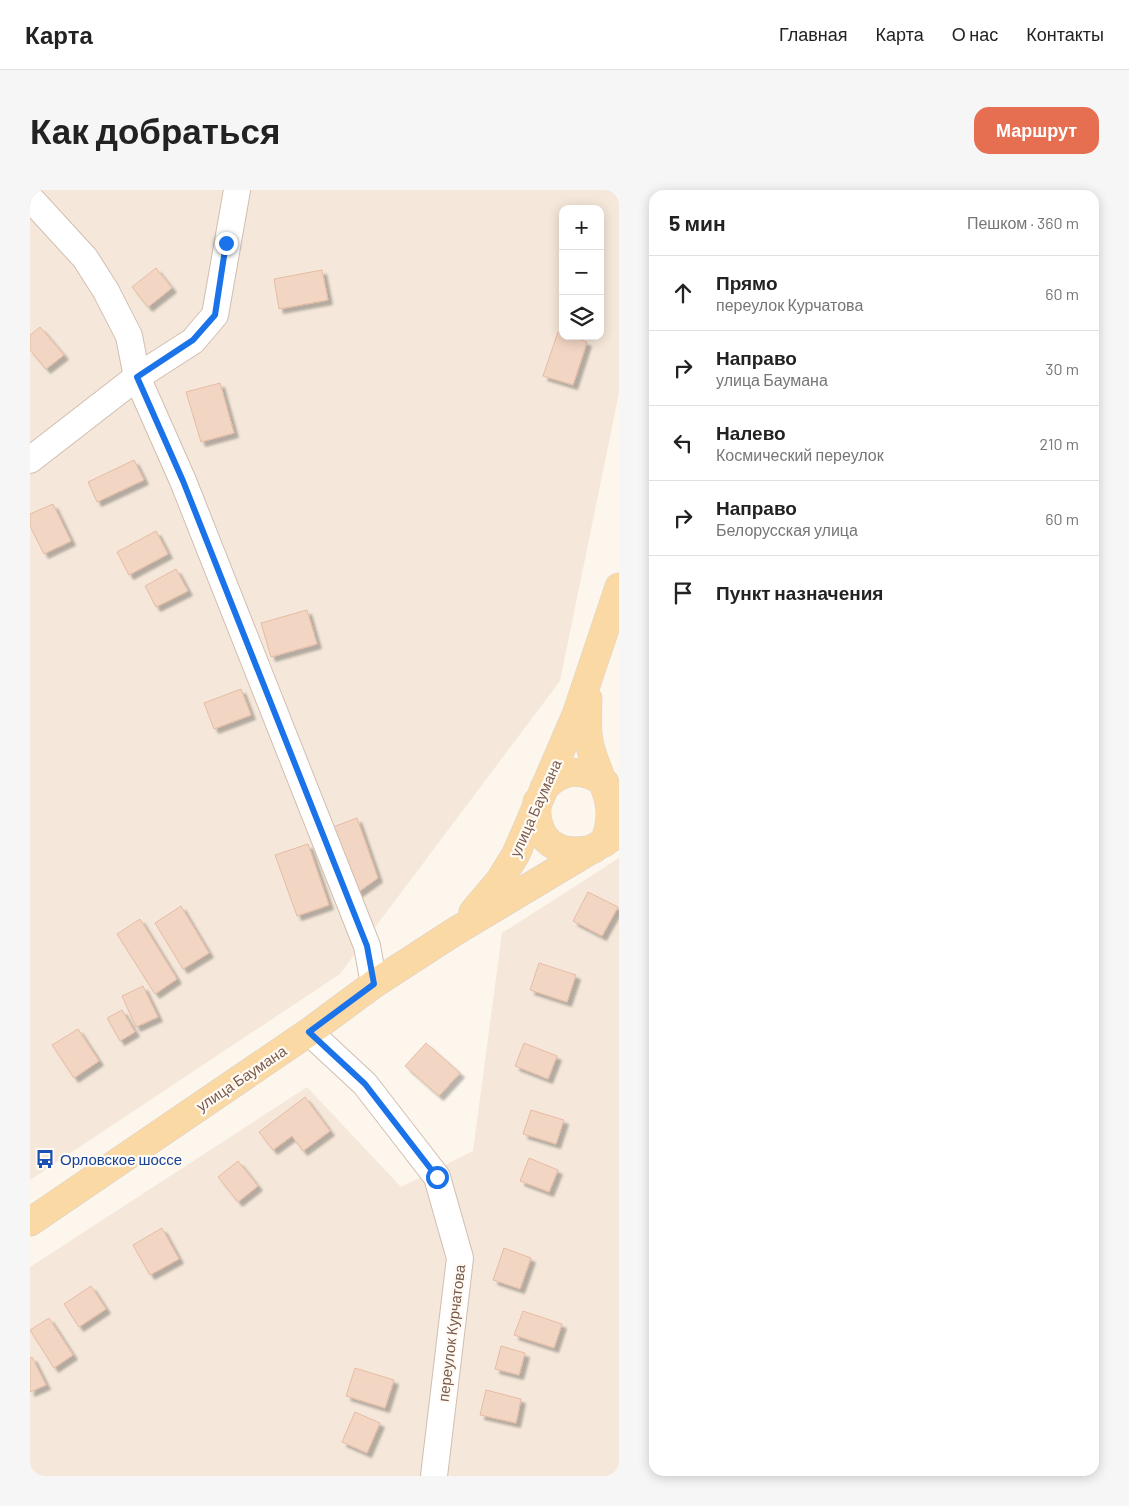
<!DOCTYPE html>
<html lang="ru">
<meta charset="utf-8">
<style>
body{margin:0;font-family:Barlow,sans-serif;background:#f6f6f6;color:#222}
.controls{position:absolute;right:15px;top:15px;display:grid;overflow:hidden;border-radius:10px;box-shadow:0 2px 12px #0003}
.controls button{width:45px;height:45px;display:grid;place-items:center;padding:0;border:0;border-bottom:1px solid #e0e0e0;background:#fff;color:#222;font:25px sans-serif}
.stop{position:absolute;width:15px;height:15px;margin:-11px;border:4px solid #1a73e8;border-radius:50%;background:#fff}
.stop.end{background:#1a73e8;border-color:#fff;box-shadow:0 1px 5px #0008}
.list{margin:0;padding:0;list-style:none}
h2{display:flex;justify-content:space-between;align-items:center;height:65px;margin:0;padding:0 20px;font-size:21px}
h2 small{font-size:16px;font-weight:400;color:#767676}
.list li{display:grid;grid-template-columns:32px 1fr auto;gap:15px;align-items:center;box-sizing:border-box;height:75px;padding:0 20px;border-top:1px solid #e0e0e0}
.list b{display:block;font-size:19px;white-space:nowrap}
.list p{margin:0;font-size:16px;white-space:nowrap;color:#767676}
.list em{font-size:16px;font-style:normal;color:#767676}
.icon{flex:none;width:28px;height:28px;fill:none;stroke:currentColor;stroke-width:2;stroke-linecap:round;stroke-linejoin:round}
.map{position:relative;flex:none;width:589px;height:1286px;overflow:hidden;border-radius:15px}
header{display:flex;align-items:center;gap:30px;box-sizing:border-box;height:70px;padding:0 25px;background:#fff;border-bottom:1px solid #e0e0e0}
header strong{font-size:24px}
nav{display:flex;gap:28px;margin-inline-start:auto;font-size:18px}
.intro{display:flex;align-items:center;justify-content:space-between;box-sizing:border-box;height:120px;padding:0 30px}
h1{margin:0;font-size:35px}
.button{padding:12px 22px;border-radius:15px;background:#e76f51;color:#fff;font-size:18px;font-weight:700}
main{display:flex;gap:30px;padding:0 30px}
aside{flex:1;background:#fff;border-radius:15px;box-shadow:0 2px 12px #0003}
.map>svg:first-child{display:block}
.residential{fill:#f5e8da;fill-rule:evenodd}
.building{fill:#f3d5c3;stroke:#e6bba3;filter:url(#shadow)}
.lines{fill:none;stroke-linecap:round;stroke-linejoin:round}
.minor-casing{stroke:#d1beb0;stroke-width:28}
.major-casing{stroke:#dad1cd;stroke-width:29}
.minor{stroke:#fff;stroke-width:26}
.major{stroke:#fbd9a5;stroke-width:28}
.route{stroke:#1a73e8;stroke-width:6}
.labels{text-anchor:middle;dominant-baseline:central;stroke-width:4.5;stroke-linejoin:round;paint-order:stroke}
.street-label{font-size:15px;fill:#7a5c4d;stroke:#fffaf3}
.transit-label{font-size:15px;fill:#164399;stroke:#fffaf3;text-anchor:start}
</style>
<header>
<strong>Карта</strong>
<nav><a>Главная</a><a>Карта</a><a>О нас</a><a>Контакты</a></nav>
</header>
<div class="intro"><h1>Как добраться</h1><a class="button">Маршрут</a></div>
<main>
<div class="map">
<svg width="589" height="1286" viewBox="0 0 589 1286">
<defs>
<filter id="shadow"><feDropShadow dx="4.5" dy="4.5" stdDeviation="1" flood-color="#0004"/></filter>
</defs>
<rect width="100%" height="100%" fill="#fdf6ec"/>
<g class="residential">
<path d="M0,0H589V203L530,491L310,784L0,990ZM533,19H570V146H533Z"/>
<path d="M589,668V1286H0V1077L277,897L371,997L443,961L472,743Z"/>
</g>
<g class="building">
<path d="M126,78L142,98L118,117L102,97Z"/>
<path d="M292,80L298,110L249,119L244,89Z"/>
<path d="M10,137L34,165L16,179L0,160V145Z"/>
<path d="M528,142L533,144V146H541L557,152L543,195L513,186Z"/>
<path d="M190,193L204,243L171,252L156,202Z"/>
<path d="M104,270L114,290L67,312L58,292Z"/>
<path d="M23,314L41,351L14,364L0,336V324Z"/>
<path d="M126,341L138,364L99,385L87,362Z"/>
<path d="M146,379L158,401L126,417L115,396Z"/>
<path d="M277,420L287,454L241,467L231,433Z"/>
<path d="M211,499L221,525L184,539L174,513Z"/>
<path d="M327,628L348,688L327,703L303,637Z"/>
<path d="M278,654L299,715L267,726L245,665Z"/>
<path d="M558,702L588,717L572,746L543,731Z"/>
<path d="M151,716L179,763L153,779L125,733Z"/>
<path d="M110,729L147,789L125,804L87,744Z"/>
<path d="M509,773L546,785L537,812L500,800Z"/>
<path d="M113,796L128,827L106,837L92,806Z"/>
<path d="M92,820L105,842L90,851L77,828Z"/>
<path d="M48,839L69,871L44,888L22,855Z"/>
<path d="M396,853L430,883L409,906L375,876Z"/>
<path d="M494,853L527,866L518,889L485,876Z"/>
<path d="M275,907L300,941L273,961L262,946L243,960L229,942Z"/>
<path d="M501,920L534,930L526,954L493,944Z"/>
<path d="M499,968L528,980L519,1002L490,991Z"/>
<path d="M208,971L228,996L208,1012L188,987Z"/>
<path d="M132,1038L149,1069L120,1085L103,1055Z"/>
<path d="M474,1058L501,1068L490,1099L463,1090Z"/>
<path d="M61,1096L76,1119L49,1137L34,1114Z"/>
<path d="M493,1121L532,1134L524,1158L484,1145Z"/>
<path d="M19,1128L43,1165L24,1178L0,1140Z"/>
<path d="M471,1156L495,1163L489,1185L465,1179Z"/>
<path d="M2,1167L16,1195L0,1202V1168Z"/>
<path d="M325,1178L364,1190L355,1218L316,1206Z"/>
<path d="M456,1200L491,1209L486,1233L450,1225Z"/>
<path d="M325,1222L350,1233L337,1263L312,1252Z"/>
</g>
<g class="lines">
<g class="minor-casing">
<g id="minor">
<path d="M0,8L55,68L76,101L99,146L107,187L153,291L337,756L344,794"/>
<path d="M0,270L107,187L163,151L185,125L207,0"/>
<path d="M279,842L335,894L407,987L430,1068L404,1286"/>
</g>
</g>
<g class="major-casing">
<g id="major">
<path d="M558,509C557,527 556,545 562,563C573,598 589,615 574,653"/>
<path d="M514,598C533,578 553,578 575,593"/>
<path d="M507,612C504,651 527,667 564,659"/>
<path d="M443,722L470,690L486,664L546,525L589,397"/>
<path d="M0,1032L279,842L344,794L421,744L589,643"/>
</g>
</g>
<use href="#minor" class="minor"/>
<use href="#major" class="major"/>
</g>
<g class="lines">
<path class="route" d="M196,53L185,125L163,150L107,187L153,291L337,756L344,794L279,842L335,894L407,987"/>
</g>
<defs>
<g id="bus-bare" transform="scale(1.5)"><path d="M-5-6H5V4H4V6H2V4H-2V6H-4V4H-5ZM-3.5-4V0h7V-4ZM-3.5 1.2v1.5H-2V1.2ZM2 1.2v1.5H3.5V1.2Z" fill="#1a4fb4" stroke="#fffaf3" stroke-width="2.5" paint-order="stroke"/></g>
</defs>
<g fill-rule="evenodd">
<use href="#bus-bare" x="15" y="969"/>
</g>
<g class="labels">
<g class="street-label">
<text transform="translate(505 618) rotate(-66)">улица Баумана</text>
<text transform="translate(211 888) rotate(-34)">улица Баумана</text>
<text transform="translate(421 1143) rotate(-83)">переулок Курчатова</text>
</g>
<g class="transit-label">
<text x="30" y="969">Орловское шоссе</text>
</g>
</g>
</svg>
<div class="controls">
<button>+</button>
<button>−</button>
<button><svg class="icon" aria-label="layers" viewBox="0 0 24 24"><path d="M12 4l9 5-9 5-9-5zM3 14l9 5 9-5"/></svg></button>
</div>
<div class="stop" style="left:407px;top:987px"></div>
<div class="stop end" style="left:196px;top:53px"></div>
</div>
<aside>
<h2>5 мин<small>Пешком · 360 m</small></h2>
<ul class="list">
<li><svg class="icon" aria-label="ahead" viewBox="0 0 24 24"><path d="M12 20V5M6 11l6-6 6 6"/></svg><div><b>Прямо</b><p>переулок Курчатова</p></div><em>60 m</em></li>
<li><svg class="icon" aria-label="right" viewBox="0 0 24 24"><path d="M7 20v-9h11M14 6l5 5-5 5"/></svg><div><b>Направо</b><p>улица Баумана</p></div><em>30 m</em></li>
<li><svg class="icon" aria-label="left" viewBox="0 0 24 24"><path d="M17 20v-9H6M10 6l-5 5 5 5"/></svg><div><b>Налево</b><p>Космический переулок</p></div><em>210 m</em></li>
<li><svg class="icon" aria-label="right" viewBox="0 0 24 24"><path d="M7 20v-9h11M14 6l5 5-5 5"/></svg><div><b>Направо</b><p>Белорусская улица</p></div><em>60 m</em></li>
<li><svg class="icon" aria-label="arrive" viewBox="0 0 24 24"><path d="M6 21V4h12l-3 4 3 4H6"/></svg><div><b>Пункт назначения</b></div></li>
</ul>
</aside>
</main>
